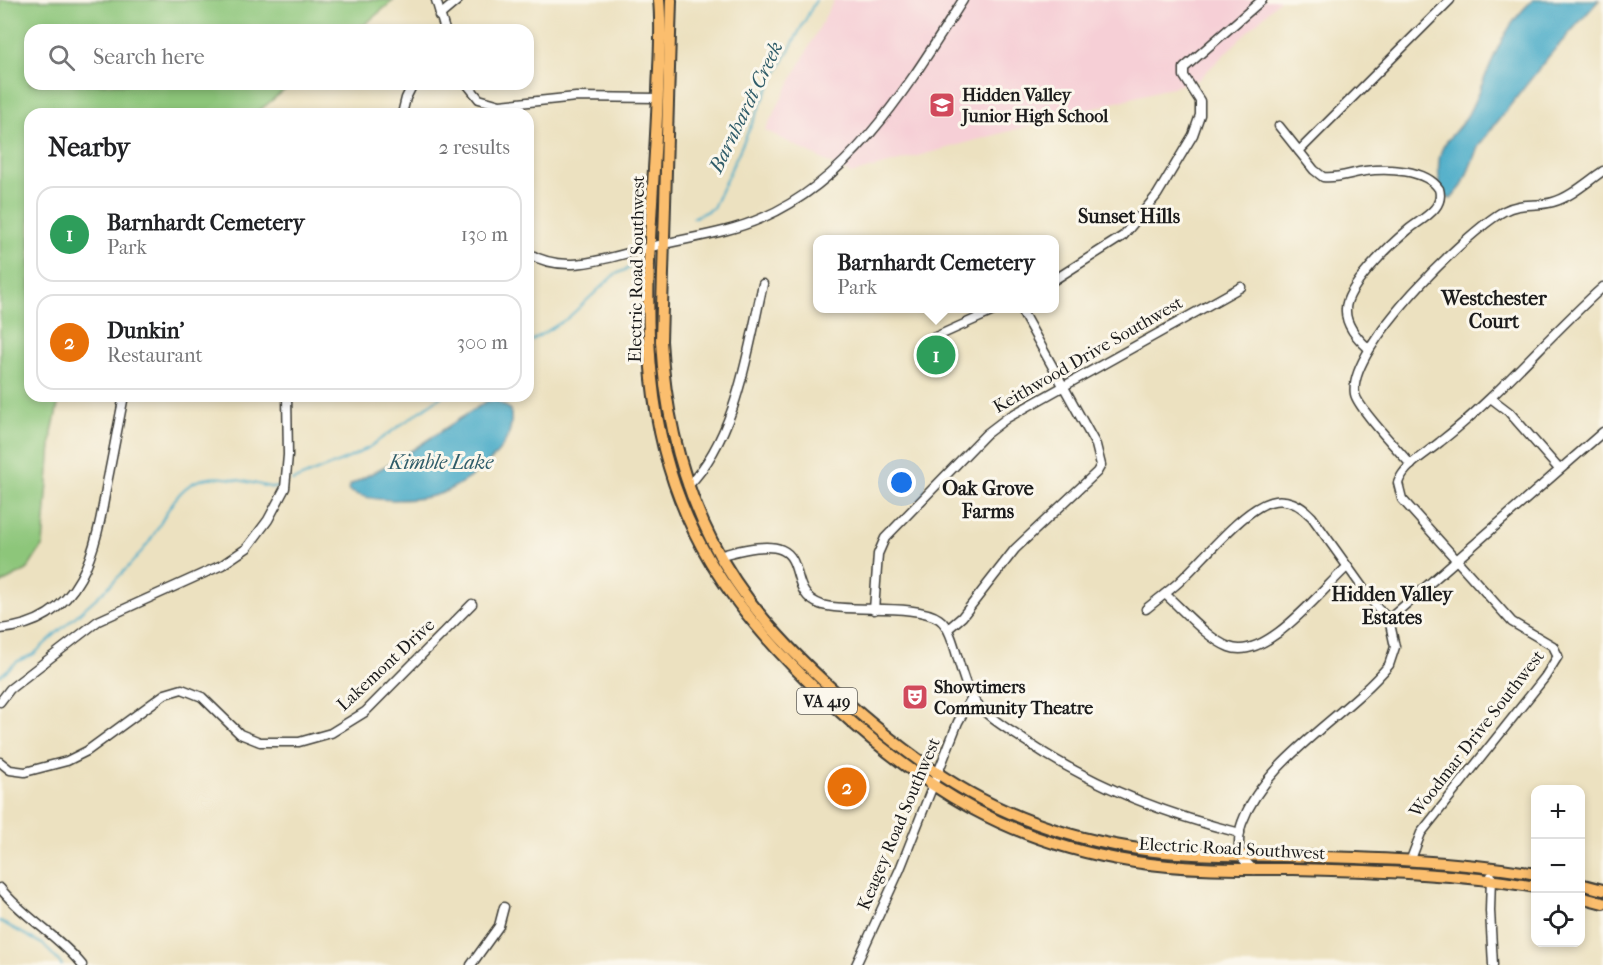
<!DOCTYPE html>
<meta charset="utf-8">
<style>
body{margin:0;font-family:"IM FELL French Canon",serif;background:#f6f6f6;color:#202124}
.controls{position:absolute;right:18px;bottom:18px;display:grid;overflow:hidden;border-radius:12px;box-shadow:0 3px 9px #0003}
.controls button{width:54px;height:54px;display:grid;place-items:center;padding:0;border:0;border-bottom:2px solid #e0e0e0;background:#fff;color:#202124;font:30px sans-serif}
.you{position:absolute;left:902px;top:483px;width:21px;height:21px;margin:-15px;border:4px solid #fff;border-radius:50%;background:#1a73e8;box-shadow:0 0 0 9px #1a73e833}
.badge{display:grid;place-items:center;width:39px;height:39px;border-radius:50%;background:#d1495b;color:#fff;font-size:20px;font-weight:700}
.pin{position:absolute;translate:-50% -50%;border:3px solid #fff;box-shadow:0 2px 6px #0006}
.popup{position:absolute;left:813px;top:235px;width:246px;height:78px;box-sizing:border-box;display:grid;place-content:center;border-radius:12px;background:#fff;filter:drop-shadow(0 2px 4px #0005);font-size:20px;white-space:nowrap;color:#757577}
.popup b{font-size:22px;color:#202124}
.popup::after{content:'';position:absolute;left:50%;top:100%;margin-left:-12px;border:12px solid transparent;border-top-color:#fff}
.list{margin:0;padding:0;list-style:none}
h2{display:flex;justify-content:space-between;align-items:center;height:78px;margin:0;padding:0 24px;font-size:26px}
h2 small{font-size:20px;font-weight:400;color:#757577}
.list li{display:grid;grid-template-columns:39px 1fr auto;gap:18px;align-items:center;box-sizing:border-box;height:96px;margin:0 12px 12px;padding:0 12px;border:2px solid #e0e0e0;border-radius:18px}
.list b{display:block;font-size:22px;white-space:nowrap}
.list p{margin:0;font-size:20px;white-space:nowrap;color:#757577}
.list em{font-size:20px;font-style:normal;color:#757577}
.icon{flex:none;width:33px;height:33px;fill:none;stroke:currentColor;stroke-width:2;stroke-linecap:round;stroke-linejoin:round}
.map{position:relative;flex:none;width:1603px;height:965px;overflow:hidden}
.search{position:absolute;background:#fff;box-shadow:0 3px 9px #0003;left:24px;top:24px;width:510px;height:66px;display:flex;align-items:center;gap:15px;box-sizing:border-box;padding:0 21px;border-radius:18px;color:#757577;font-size:22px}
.panel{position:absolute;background:#fff;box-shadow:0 3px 9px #0003;left:24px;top:108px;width:510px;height:294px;border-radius:18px}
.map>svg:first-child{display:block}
.built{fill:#f6cfd6}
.green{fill:#8dc67a;stroke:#54714b;stroke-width:1.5}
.water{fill:#47aac7;stroke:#326372;stroke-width:1.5}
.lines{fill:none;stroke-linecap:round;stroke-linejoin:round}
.stream{stroke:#47aac7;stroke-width:2}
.minor-casing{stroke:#3b3a35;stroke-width:11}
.major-casing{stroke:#3b3a35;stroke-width:14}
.minor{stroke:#fff;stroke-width:8}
.major{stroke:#fbbe6e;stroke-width:10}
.labels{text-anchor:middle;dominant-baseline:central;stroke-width:6;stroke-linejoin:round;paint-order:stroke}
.shield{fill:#fbf7ec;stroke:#5f5e5a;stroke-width:1.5}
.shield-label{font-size:16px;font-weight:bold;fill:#1c1c1c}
.poi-label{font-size:18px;font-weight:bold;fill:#1c1c1c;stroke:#fbf7ec;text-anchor:start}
.street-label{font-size:18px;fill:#1c1c1c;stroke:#fbf7ec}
.water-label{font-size:20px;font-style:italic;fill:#2f5c69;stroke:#fbf7ec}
.neighbourhood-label{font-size:20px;font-weight:bold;fill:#1c1c1c;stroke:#fbf7ec}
</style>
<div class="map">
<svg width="1603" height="965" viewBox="0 0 1603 965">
<rect width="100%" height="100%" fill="#fbf7ec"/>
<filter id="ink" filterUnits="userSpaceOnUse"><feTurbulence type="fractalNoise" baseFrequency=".0167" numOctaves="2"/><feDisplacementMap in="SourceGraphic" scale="12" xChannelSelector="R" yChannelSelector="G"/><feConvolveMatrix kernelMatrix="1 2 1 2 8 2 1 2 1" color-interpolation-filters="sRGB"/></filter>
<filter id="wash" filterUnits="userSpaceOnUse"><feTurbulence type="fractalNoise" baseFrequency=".008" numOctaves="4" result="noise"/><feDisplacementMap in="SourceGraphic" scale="24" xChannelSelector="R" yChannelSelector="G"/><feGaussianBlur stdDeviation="1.35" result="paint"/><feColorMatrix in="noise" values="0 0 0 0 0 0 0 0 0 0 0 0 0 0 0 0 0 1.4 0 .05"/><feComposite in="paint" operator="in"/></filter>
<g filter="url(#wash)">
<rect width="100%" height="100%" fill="#ece1c0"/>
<path class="built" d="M834,0H1280L1198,80L851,174L765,130Z"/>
<path class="green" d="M0,0H394L358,30H30V84H292L255,114H30V396H60L52,432L43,545L27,570L0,584Z"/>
<g class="water">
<path d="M1533,0H1599L1549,56L1479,145L1462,186L1451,199L1442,195C1439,182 1436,163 1442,149C1447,138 1460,128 1467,116C1489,76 1497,31 1533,0Z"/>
<path d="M487,401H497L510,409C519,446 476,476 447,491C424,502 369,504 348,490L350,485L400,458Z"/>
</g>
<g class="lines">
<g class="stream">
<path d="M693,218L713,208L766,93L816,0"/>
<path d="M528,343L568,318L614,275L640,263"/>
<path d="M292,481L349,458L368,448L442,396"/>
<path d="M0,676L18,661L34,654C72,617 117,585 149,542C163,522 173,491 197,481C220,472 250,483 274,488L280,486"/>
<path d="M0,921L44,945L62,965"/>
</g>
</g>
</g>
<g filter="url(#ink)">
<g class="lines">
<g class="minor-casing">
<g id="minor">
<path d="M436,0L445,30"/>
<path d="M439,16L458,0"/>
<path d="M467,84L479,99L500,105L576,97L658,98"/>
<path d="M402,114L406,98L413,84"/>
<path d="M1279,126L1314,170L1323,177C1337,179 1351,173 1365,171C1386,168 1426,169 1439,189C1445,209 1421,219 1408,230C1391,244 1346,287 1346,309C1345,325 1357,338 1368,348"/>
<path d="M1299,151L1450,0"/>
<path d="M528,253C565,276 609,257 647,248C685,238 726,234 762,218C854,179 911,81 963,0"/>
<path d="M1054,280L1123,236L1157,195L1193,135L1200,115V101L1184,76V68L1262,0"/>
<path d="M921,362L924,346L931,339L1000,308"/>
<path d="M1492,399L1509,412L1559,469"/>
<path d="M1411,465C1400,452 1357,407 1355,394C1347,349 1466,232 1504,211C1520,202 1536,207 1553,202C1571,197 1588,181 1603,171"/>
<path d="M688,486C737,436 748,349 763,284"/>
<path d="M719,556C828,523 775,590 822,605C852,613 915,603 939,619C957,631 958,682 977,704C990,719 1008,729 1024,740C1089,784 1164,814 1240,833"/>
<path d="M1165,594C1183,610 1208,639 1229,647C1266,662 1321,590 1347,567"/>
<path d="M1146,609C1157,600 1169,591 1179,582C1202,561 1242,510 1270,502C1286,497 1301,505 1312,517L1378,609L1389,619"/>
<path d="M874,610L878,554L885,538L986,434L1007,418L1241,287"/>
<path d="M1389,619L1603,432"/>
<path d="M0,629C83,622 96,549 107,483C113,454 118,425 124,396"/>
<path d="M948,629L962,617L1015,549L1097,472L1101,465L1096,445L1020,308"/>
<path d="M0,702L10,689L98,621L222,565L247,548L268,520L285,488L288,455L287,396"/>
<path d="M0,762L10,770L25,772L67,761L87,751L165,694L182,689L202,697L240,734L260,742H299L331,733L365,712L472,604"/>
<path d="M1411,859L1421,833L1545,677L1558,656L1553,646L1512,622L1402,499L1398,483C1404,465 1426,454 1440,442C1499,396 1547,337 1603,287"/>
<path d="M1254,870L1239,855C1239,845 1238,833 1242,823C1266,758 1346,717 1389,665L1395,647L1389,619"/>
<path d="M1491,876L1490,911L1493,965"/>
<path d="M0,888C24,918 58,935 82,965"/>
<path d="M471,965L499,926L504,907"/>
<path d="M856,965L900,869L958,722L972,697"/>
</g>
</g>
<g class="major-casing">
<g id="major">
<path d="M659,0C662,30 659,61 658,91C655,186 642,284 652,379C666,523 733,614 836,708C927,791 1011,843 1135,862C1187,870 1241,869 1294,869C1375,871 1455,873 1536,887"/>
<path d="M671,0L661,341C665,411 680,478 712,541C741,599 784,645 831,688C924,773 1005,828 1132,848C1182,856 1232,855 1282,856C1367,858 1451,860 1536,874"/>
<path d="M1580,884L1603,890"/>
<path d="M1580,897L1603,903"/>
</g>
</g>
<use href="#minor" class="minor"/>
<use href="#major" class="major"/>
</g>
</g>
<defs>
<g id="school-square" transform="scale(1.35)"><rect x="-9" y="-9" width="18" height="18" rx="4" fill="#d1495b" stroke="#fbf7ec"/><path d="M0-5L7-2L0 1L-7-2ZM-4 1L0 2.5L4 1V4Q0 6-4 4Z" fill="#fff"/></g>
<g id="theatre-square" transform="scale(1.35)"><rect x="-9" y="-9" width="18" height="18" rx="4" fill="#d1495b" stroke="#fbf7ec"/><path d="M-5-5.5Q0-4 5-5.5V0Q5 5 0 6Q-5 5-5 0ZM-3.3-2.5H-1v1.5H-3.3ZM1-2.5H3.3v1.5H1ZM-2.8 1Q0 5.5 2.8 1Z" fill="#fff"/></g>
</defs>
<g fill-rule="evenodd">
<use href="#school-square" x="942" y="105"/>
<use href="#theatre-square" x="915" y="697"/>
</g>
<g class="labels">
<rect class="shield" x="797" y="688" width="60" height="26" rx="4.5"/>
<g class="shield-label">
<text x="827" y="701">VA 419</text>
</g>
<g class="poi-label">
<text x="962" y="95">Hidden Valley<tspan x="962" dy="21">Junior High School</tspan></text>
<text x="934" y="687">Showtimers<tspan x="934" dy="21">Community Theatre</tspan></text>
</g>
<g class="street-label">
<text transform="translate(637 269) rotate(-89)">Electric Road Southwest</text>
<text transform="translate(1088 355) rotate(-30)">Keithwood Drive Southwest</text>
<text transform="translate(386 665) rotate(-43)">Lakemont Drive</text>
<text transform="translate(1477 734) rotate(-52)">Woodmar Drive Southwest</text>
<text transform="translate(899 824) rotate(-67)">Keagey Road Southwest</text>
<text transform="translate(1232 849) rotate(3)">Electric Road Southwest</text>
</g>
<g class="water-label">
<text transform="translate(746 107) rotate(-64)">Barnhardt Creek</text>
<text x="441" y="462">Kimble Lake</text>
</g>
<g class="neighbourhood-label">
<text x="1129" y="216">Sunset Hills</text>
<text x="1494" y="298">Westchester<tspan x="1494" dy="23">Court</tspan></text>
<text x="988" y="488">Oak Grove<tspan x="988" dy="23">Farms</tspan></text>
<text x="1392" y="594">Hidden Valley<tspan x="1392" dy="23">Estates</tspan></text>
</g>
</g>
</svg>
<div class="controls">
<button>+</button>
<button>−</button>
<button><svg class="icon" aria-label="locate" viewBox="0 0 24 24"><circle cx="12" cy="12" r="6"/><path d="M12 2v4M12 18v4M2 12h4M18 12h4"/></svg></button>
</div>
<div class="you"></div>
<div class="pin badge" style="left:936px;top:355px;background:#2e9e5b">1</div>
<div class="popup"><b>Barnhardt Cemetery</b>Park</div>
<div class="pin badge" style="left:847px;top:787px;background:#e8710a">2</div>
<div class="search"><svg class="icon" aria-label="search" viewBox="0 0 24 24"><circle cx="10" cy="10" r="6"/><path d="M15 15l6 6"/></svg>Search here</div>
<section class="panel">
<h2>Nearby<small>2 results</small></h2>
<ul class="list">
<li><span class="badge" style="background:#2e9e5b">1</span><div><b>Barnhardt Cemetery</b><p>Park</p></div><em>130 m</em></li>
<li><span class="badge" style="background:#e8710a">2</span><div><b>Dunkin'</b><p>Restaurant</p></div><em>300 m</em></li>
</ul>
</section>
</div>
